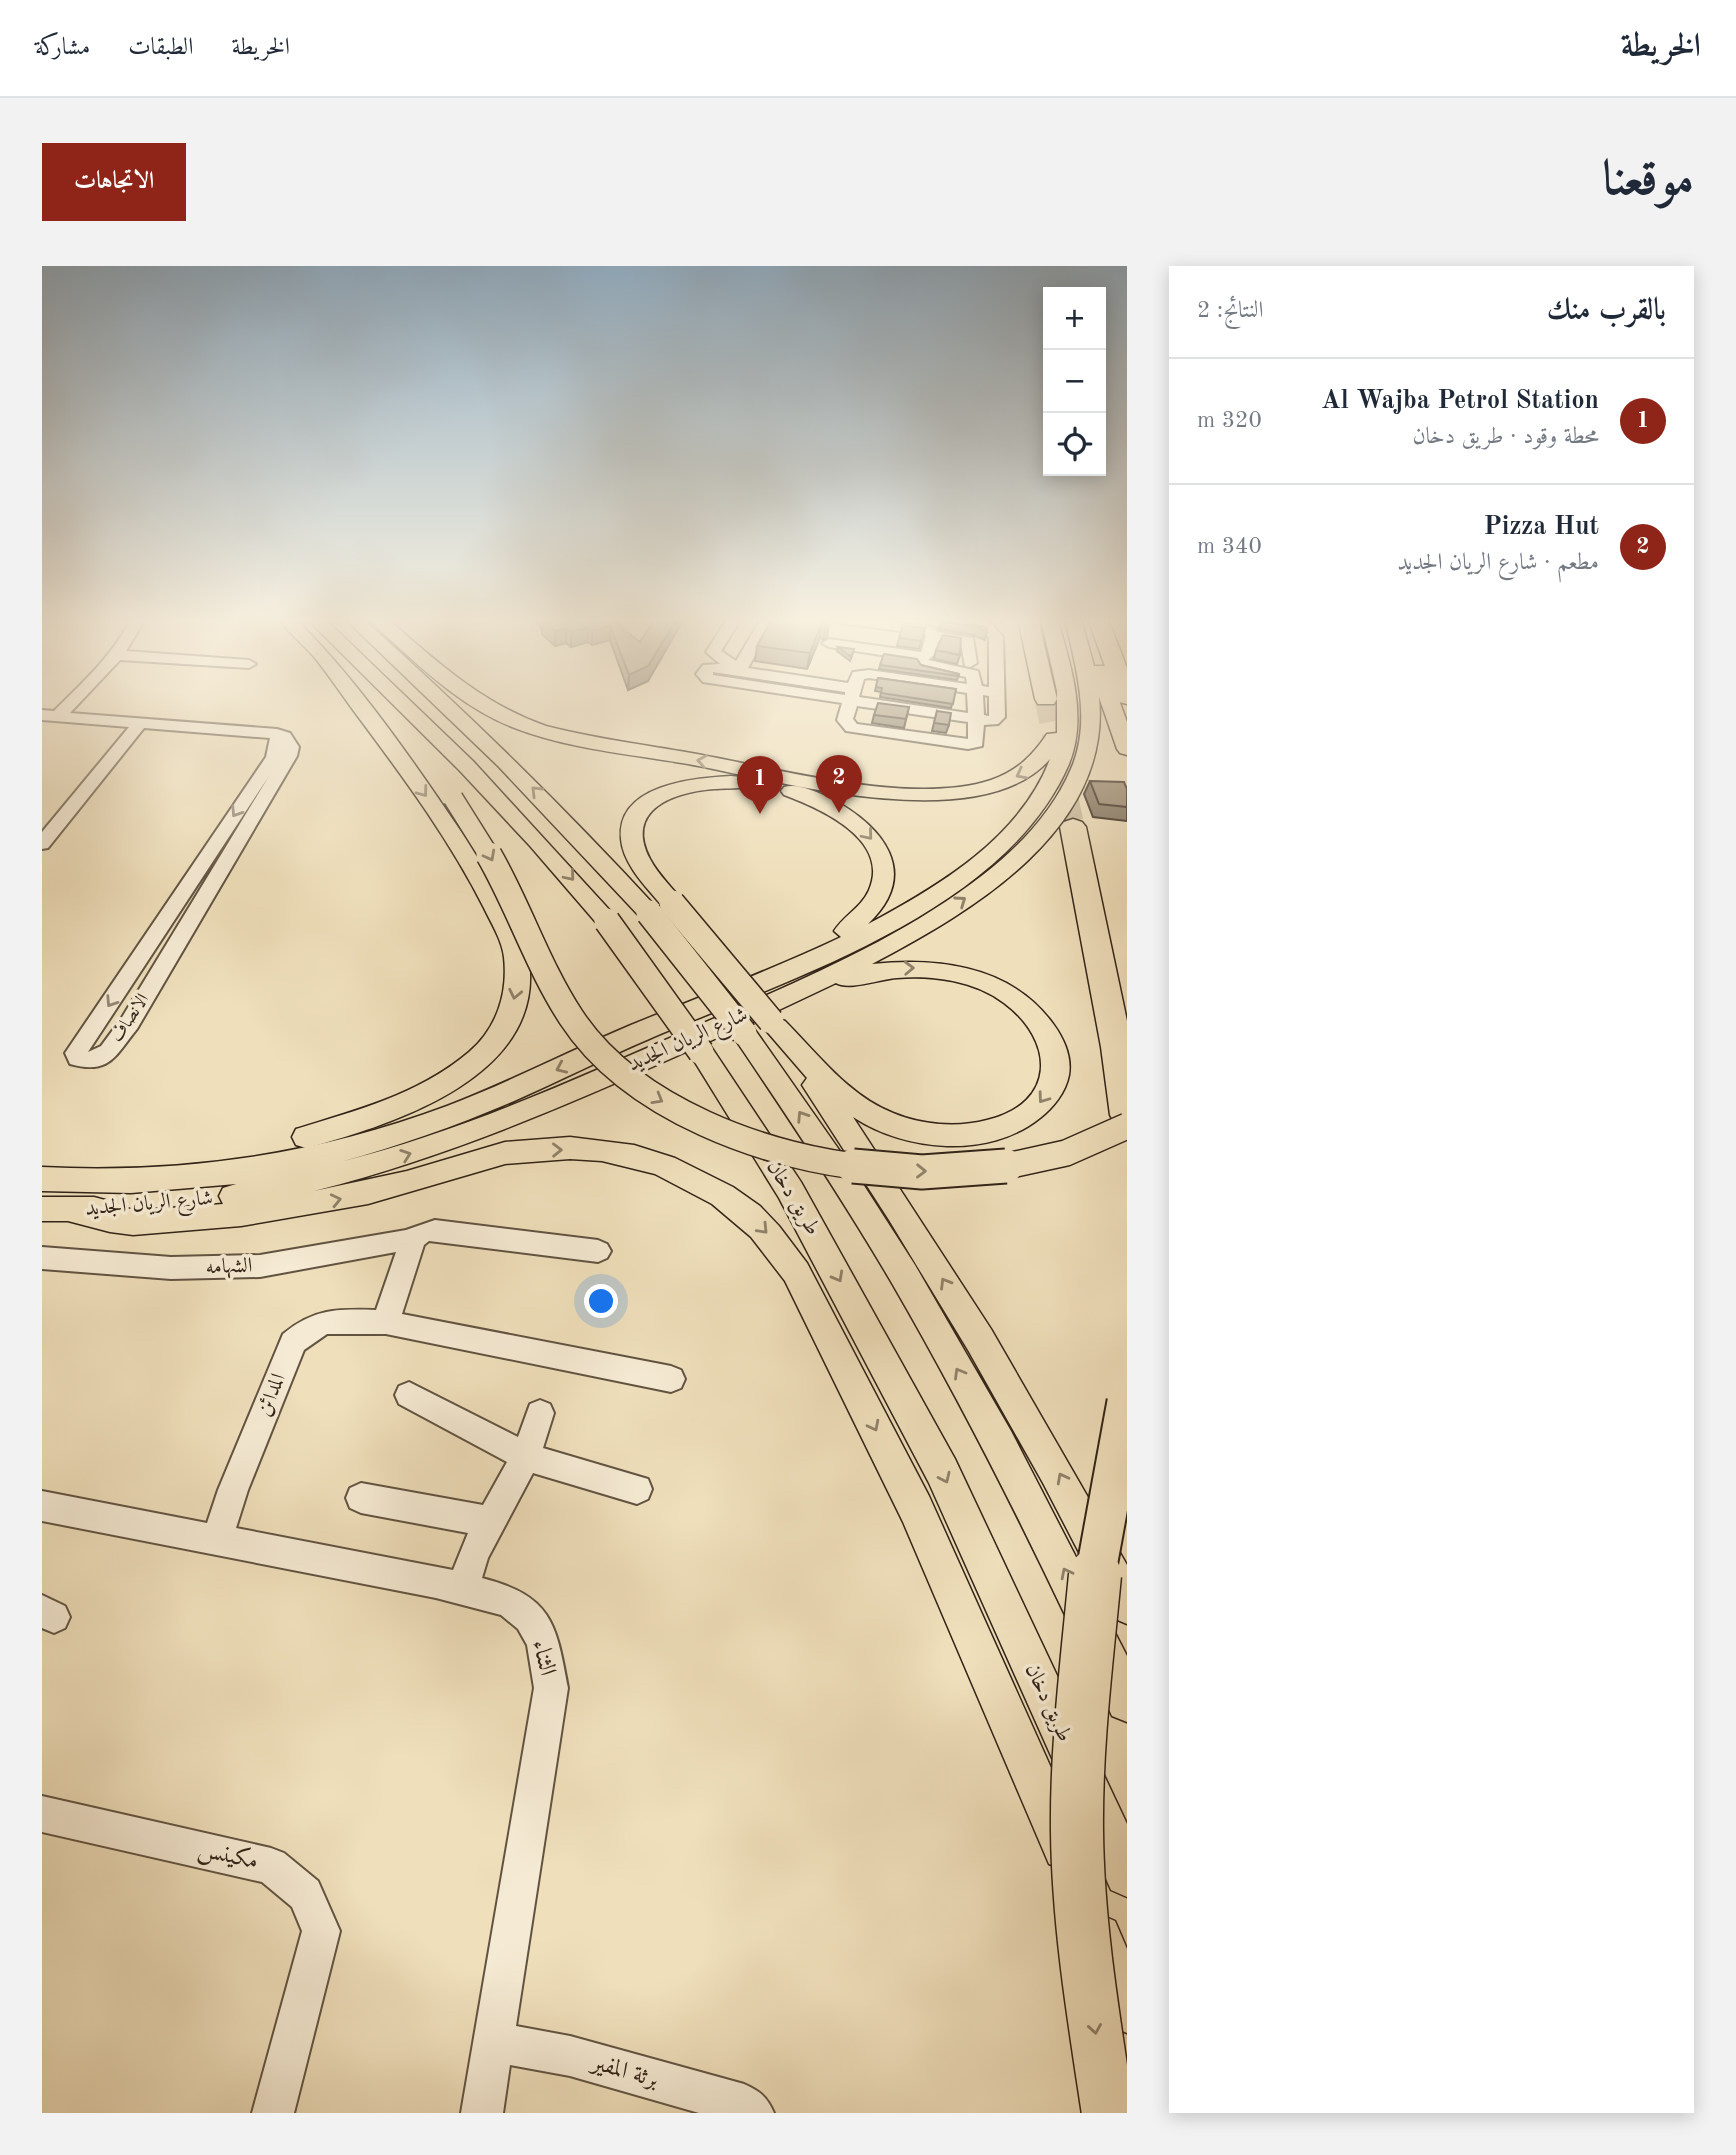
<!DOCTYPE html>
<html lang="ar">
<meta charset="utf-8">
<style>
body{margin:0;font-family:"Old Standard TT",Amiri,serif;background:#f2f2f3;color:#1f2937;direction:rtl}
.controls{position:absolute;right:21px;top:21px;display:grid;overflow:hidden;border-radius:0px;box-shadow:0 4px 18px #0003}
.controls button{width:63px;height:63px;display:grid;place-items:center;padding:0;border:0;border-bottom:2px solid #e0e1e3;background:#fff;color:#1f2937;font:35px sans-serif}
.you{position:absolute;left:560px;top:1036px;width:24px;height:24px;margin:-18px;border:5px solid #fff;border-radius:50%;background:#1a73e8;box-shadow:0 0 0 10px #1a73e833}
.badge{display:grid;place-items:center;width:46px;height:46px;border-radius:50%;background:#8f2418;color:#fff;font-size:23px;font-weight:700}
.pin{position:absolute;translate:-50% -58px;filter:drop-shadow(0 2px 4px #0008)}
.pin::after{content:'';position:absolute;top:37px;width:24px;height:21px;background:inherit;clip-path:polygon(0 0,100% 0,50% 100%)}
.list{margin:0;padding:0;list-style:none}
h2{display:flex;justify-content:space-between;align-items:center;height:91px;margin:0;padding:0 28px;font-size:30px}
h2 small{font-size:23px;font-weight:400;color:#747a83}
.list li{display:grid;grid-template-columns:46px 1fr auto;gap:21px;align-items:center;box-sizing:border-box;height:126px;padding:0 28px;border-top:2px solid #e0e1e3}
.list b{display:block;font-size:26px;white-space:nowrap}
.list p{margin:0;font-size:23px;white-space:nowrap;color:#747a83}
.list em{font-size:23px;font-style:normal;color:#747a83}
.icon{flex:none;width:38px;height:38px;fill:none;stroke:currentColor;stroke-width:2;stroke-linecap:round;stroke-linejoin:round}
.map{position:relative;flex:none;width:1085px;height:1847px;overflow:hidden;direction:ltr;border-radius:0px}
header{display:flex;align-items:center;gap:42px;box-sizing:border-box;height:98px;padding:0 35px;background:#fff;border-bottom:2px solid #e0e1e3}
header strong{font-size:33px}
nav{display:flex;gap:38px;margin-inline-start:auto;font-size:24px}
.intro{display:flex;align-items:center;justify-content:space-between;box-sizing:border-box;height:168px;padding:0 42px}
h1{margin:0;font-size:49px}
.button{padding:18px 32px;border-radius:0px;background:#8f2418;color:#fff;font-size:24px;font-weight:700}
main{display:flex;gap:42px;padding:0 42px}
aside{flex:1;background:#fff;border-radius:0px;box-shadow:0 4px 18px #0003}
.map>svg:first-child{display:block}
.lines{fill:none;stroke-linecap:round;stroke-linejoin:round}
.highway-tunnel{stroke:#c9ba9a;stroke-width:23;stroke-dasharray:23 11;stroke-linecap:butt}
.minor-casing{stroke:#615341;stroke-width:4}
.major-casing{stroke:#322418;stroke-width:3}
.highway-casing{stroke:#322418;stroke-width:3}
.minor{fill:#f5ead3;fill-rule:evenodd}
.major{fill:#efdfbb;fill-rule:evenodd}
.highway{fill:#efdfbb;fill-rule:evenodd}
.major-bridge-far2-casing{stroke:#322418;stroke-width:22;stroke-linecap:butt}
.major-bridge-far1-casing{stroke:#322418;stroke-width:28;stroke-linecap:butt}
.major-bridge-casing{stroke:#322418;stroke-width:37;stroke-linecap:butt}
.highway-bridge-far1-casing{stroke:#322418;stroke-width:43;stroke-linecap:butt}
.highway-bridge-casing{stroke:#322418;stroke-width:55;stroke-linecap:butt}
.major-bridge-far2{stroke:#efdfbb;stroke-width:19}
.major-bridge-far1{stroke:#efdfbb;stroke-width:25}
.major-bridge{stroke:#efdfbb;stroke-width:33}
.highway-bridge-far1{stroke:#efdfbb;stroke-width:39}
.highway-bridge{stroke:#efdfbb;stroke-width:52}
.wall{fill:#7f725e;stroke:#322418;stroke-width:2}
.shaded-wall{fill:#685d4c;stroke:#322418;stroke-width:2}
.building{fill:#94856d;stroke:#322418;stroke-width:2}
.oneway{stroke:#90826a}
.oneway2{stroke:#948776}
.labels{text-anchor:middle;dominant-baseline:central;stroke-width:7;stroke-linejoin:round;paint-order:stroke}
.far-street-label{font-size:18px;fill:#322418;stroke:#f5ead3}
.street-label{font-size:21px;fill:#322418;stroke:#f5ead3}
.near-street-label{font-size:24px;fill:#322418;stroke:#f5ead3}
</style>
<header>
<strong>الخريطة</strong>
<nav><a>الخريطة</a><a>الطبقات</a><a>مشاركة</a></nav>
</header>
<div class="intro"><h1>موقعنا</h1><a class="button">الاتجاهات</a></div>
<main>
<aside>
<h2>بالقرب منك<small>النتائج: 2</small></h2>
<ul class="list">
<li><span class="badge">1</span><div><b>Al Wajba Petrol Station</b><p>محطة وقود · طريق دخان</p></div><em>320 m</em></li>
<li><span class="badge">2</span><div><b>Pizza Hut</b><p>مطعم · شارع الريان الجديد</p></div><em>340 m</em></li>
</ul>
</aside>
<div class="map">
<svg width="1085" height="1847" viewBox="0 0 1085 1847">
<rect width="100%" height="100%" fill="#efdfbb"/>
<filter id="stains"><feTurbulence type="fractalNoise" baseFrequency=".00286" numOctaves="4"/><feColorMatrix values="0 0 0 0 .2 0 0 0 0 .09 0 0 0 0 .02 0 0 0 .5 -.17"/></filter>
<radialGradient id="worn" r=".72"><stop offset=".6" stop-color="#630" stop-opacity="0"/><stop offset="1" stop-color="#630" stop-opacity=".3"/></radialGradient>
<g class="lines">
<path class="highway-tunnel" d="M1004,433L1031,561"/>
<g class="minor-casing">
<g id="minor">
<path d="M85,353H99L101,357L84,385L207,394L214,398L207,402L78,394L28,447L235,463L248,467L257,481L255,490L95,763C73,790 68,809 28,798L23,787L224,491L228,472L102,462L6,582L0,583V566L87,461L0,454V444L12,445C40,417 68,392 87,357ZM227,510L79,753L59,780L46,786Z"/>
<path d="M685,353H699L679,385L694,395L719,353H733L706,402L806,417L811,406L827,404L925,418L924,411L878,401L876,398L878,395L787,381L780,377L787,373L879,386L884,370L882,368L797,357L790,353H829L891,361L896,366L931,372L935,397L928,401L923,400L919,378L897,374L892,389L886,394L936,405L940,420L947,421V372L930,353H945L961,371L963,451L956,458L942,459L940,480L926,483L804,465L795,454L800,437L661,416L654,408L661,399L678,398L664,386ZM671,406L803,426V429L671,409ZM827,412L925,427L926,447L817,431L822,413ZM941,429L947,430V450L942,449ZM815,440L926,456V473L815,458L811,453Z"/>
<path d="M393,954L556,974L565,978L569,985L565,992L556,996L387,975L382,979L360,1048L629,1100L639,1104L643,1113L639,1122L629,1126L344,1068H285L262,1084L206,1224L194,1262L411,1304L426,1267L319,1247L308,1242L304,1232L308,1222L319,1217L441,1239L465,1196L357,1138L353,1129L357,1120L367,1116L476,1171L488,1138L498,1134L508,1138L512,1147L501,1182L606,1213L610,1223L606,1233L595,1238L491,1207L446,1292L440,1312C510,1330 514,1357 526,1422L474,1760L528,1770L702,1818C718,1825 725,1831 732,1847H657L528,1810L468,1799L461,1847H419L492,1422L485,1379L476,1363L459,1349L394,1332L0,1255V1225L165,1257L176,1224L241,1068C273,1042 296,1043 334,1044L354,986L218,1011L129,1013L0,1003V981L129,991L218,989L364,964Z"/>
<path d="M0,1329L23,1340L28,1351L23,1362L12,1367L0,1362Z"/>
<path d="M0,1530L229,1582L242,1587L276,1615L298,1665L252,1847H210L260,1665L250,1641L220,1616L0,1566Z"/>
</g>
</g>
<g class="major-casing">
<g id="major">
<path d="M237,353H254C311,410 360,479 405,545C429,580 478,649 486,689C508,809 353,858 264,882L254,879L250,871L254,863C315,844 376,829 427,786C455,762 466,727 462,691C460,674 449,657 442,642C408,575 364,515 320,456C304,435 289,412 273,392C261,378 246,367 237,353Z"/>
<path d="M265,353H283L431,495L573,650L577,655L573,660L565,662L557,660L488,580L417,504Z"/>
<path d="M303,353H321C424,445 522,541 615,642L619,647L615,652L607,654L599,652L456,500Z"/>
<path d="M328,353H346C395,396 441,438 504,460C554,473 605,479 655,488C737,503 870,540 949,514C975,505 990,490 1005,468L1015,467V425L999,353H1015C1029,398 1046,452 1027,498C963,647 745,713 607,773C562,792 518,815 472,835C416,859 357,880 298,896C419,866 534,813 648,763C749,718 855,676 942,608C978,580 1011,545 1029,503C1050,455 1034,402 1023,353H1039L1052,400H1063L1066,404L1085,456V489L1078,487L1075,483L1057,431C1070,563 931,645 830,698C898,691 970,700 1012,759C1022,773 1030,791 1027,809C1024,826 1011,842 998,852C947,893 864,886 811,851L949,1063L1085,1299V1358L1071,1352L1001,1217L926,1084L847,954L760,819L765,812L721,761L725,755L734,752L743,755C776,788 806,829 851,847C880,859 915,862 945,854C1015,837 1013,775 962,737C933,715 891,709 855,712C839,713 806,725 794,717L705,759L711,761L821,918L873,999L969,1165L1085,1390V1456L1070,1450C1003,1303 932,1159 851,1019C802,935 748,854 693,773L690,765L662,778L668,779L759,916L913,1193L1085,1558V1631L1069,1624L887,1217L737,932L646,785C524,840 402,892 272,925L365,905L463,876L528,871L592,879L633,892L691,921L718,940L737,960L765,997L887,1230L1045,1582L1039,1598L1023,1604L1007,1598L861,1256L743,1015L709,971L670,938L613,908L560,895L528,893L463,898L326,938L199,960L91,969L68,966L26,955H0V931H52L63,934L66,941L101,944L181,938L177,930L181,922L194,918L89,927L0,925V901C140,908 274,889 405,840C468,816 527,785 589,759C659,730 730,704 799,671L792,665C802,649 819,642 827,624C849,573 777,542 742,529L739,525L742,521C756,517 775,526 788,532C841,560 880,607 826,658C897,620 978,572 1008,493C939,573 737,515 646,498C587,488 526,483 470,461C425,443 389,411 354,379C345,370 334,362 328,353Z"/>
<path d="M689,510L711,512L714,516L711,520C699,523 686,522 673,523C632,526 582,543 608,593C617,610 631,622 642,637L638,642L630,644L622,642C606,623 581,599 579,573C574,519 651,512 689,510Z"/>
<path d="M1057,1648L1073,1655L1085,1683V1767L1068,1760L1034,1671L1041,1655Z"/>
</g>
</g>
<g class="highway-casing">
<g id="highway">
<path d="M976,353H996L1015,433L1012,438H996L993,433Z"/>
<path d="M1046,353H1066L1085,402V438L1077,436L1074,431Z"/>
<path d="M1031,553L1040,556L1044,561L1085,755V861L1073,858L1068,849L1059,781L1018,561L1022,556Z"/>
</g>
</g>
<use href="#minor" class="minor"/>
<use href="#major" class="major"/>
<use href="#highway" class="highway"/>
<g class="major-bridge-far2-casing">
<path id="major-bridge-far2" d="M411,532L448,591"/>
</g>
<g class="major-bridge-far1-casing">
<g id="major-bridge-far1">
<path d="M447,589C477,641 496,701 529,751C589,843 726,893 831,902"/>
<path d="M630,637L729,755"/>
<path d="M607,647L702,767"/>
<path d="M565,655L659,786"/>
<path d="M956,902L1024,887L1085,860"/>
</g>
</g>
<g class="major-bridge-casing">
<path id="major-bridge" d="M811,900L880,906L964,900"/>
</g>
<g class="highway-bridge-far1-casing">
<path id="highway-bridge-far1" d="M1053,1311L1085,1136"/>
</g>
<g class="highway-bridge-casing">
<path id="highway-bridge" d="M1053,1309C1045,1394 1034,1480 1035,1565C1036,1660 1052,1754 1066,1847"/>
</g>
<use href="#major-bridge-far2" class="major-bridge-far2"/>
<use href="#major-bridge-far1" class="major-bridge-far1"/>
<use href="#major-bridge" class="major-bridge"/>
<use href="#highway-bridge-far1" class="highway-bridge-far1"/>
<use href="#highway-bridge" class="highway-bridge"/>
</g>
<g class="wall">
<path d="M493,353H579V360L606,415L586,424L568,374L550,379L546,376L529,381L524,377L513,380L500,368V363L493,355Z"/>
<path d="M730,353H775V354L787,356L785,371L781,374L778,371L765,403L713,395L715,380Z"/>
<path d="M899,355L944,361L945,365L943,374L931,369L897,363Z"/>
<path d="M861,359L883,362L877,383L855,380Z"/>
<path d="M796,381L811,387L808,395L795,385Z"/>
<path d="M894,384L918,389L915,398L892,393Z"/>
<path d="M842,388L879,399L917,408L915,414L837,403Z"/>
<path d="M836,412L914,423L909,442L838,431L839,426L833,425Z"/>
<path d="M867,441L862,462L830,457L832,449Z"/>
<path d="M895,445L907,459L904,467L890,465Z"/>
<path d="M1048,515L1085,523V555L1051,551L1042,528Z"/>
</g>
<g class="shaded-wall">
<path d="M564,353H579V360H568V374L550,379V365Z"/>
<path d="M635,353H642L606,415L586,424L587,409Z"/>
<path d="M780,356L778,371L765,403L768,387Z"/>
<path d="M787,356L785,371L781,374L783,358Z"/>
<path d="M524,362V377L513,380V365Z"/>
<path d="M546,362V376L529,381V366Z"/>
</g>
<g class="building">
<path d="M503,353H568L598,376L613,353H635L606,400L587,409L568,360L550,365L546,362L529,366L524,362L513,365L500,354Z"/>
<path d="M730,353H773V354L787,356L783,358L780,356L768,387L715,380Z"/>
<path d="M899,355L944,361L945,365L934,361Z"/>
<path d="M861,359L883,362L879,375L857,372Z"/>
<path d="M901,369L919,372L918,389L894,384Z"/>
<path d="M796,381L812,383L809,391Z"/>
<path d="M842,388L875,393L879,399L917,408V410L838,399Z"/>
<path d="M836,412L914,423L911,438L839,427L840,422L834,421Z"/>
<path d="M836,437L867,441L864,453L832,449Z"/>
<path d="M895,445L909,447L907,459L892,457Z"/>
<path d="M1048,515L1082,516L1085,523V541L1057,538Z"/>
</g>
<defs><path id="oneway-chevron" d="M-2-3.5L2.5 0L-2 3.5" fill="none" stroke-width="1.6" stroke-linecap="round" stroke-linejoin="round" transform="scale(1.75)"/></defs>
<g class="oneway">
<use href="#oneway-chevron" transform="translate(660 495) rotate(-170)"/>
<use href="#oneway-chevron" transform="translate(979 508) rotate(152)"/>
<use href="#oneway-chevron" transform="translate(494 525) rotate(-135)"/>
<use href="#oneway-chevron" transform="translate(381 526) rotate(53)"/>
<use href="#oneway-chevron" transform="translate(826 569) rotate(50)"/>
<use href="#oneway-chevron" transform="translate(448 590) rotate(62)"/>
<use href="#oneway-chevron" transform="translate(528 610) rotate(50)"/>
<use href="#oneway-chevron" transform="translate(919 635) rotate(-35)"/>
<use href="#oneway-chevron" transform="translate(867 702) rotate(-2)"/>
<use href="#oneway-chevron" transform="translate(473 728) rotate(102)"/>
<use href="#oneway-chevron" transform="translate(519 802) rotate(156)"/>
<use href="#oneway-chevron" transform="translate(1001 832) rotate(126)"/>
<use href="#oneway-chevron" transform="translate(616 833) rotate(30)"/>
<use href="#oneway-chevron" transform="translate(760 850) rotate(-123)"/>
<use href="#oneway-chevron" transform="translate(515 884) rotate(-1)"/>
<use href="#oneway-chevron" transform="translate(364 889) rotate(-19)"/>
<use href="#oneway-chevron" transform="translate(879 905) rotate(1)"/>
<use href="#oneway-chevron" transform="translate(294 934) rotate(-13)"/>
<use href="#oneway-chevron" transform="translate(721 963) rotate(46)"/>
<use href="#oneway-chevron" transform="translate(796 1011) rotate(61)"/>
<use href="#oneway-chevron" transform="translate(903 1017) rotate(-121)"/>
<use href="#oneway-chevron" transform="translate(917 1107) rotate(-120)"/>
<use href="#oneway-chevron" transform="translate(832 1160) rotate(63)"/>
<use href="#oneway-chevron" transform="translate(903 1212) rotate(65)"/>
<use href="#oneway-chevron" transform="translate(1020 1212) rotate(-118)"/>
<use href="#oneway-chevron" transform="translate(1024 1307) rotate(-117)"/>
<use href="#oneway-chevron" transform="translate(1053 1763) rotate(81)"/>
</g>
<g class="oneway2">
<use href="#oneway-chevron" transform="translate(194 546) rotate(123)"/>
<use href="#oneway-chevron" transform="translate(69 736) rotate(123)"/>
</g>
<linearGradient id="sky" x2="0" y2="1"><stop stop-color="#91acc0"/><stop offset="0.58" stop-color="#f8f1e0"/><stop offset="1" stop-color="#f8f1e0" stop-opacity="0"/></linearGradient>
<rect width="1085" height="611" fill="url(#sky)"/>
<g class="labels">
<g class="far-street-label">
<text transform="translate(88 752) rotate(-57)">الانصاف</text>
</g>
<g class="street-label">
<text transform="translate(646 774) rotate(-24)">شارع الريان الجديد</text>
<text transform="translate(751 932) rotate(59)">طريق دخان</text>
<text transform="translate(107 938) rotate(-5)">شارع الريان الجديد</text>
<text transform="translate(187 1001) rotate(-2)">الشهامه</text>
<text transform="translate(230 1129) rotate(-68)">المدائن</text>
<text transform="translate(1006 1437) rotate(65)">طريق دخان</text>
</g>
<g class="near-street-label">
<text transform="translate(501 1392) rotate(76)">الثناء</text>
<text transform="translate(186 1590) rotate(13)">مكينس</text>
<text transform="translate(583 1806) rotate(16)">برثة المفير</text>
</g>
</g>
<rect width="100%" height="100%" filter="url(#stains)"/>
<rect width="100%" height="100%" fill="url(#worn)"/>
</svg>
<div class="controls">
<button>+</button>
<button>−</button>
<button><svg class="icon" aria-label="locate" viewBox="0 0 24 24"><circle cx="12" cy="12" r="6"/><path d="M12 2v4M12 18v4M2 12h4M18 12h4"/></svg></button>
</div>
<div class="you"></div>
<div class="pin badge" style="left:718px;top:548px">1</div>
<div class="pin badge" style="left:797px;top:547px">2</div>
</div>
</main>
